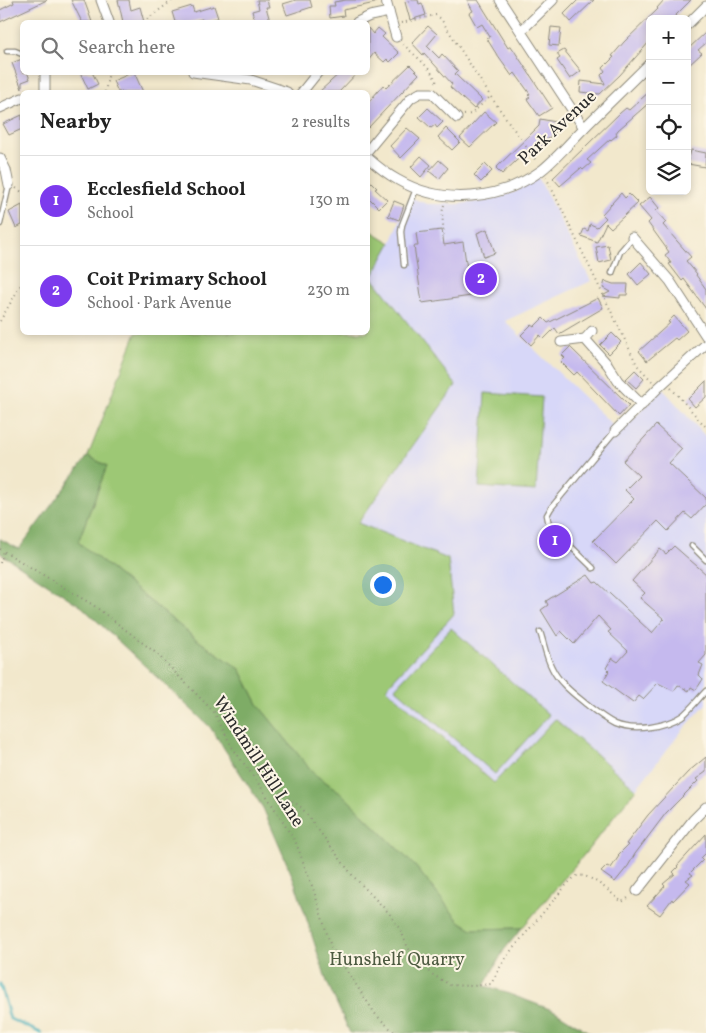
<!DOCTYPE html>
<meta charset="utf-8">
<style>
body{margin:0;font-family:Vollkorn,serif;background:#f2f2f2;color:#222}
.controls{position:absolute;right:15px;top:15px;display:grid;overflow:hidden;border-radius:8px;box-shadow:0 2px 8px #0003}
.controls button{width:45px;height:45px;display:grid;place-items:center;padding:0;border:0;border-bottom:1px solid #e0e0e0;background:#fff;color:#222;font:25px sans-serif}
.you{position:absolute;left:382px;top:584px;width:18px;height:18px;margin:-12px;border:4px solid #fff;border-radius:50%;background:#1a73e8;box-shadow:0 0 0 8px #1a73e833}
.badge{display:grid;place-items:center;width:32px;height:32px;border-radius:50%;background:#7c3aed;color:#fff;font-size:16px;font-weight:700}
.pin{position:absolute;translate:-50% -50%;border:2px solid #fff;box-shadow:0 1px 5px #0006}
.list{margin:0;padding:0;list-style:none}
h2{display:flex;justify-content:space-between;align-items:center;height:65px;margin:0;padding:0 20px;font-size:21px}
h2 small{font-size:16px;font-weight:400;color:#767676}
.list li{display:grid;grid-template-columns:32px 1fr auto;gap:15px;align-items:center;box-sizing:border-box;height:90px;padding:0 20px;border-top:1px solid #e0e0e0}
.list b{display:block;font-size:19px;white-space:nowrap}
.list p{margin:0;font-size:16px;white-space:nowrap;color:#767676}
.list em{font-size:16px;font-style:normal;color:#767676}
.icon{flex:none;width:28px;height:28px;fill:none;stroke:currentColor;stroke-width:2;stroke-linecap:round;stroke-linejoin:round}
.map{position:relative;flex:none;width:706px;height:1033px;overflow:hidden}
.search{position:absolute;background:#fff;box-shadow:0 2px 8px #0003;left:20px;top:20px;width:350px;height:55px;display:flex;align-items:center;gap:12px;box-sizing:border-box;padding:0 18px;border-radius:8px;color:#767676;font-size:19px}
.panel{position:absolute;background:#fff;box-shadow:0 2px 8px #0003;left:20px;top:90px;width:350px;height:245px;border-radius:8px}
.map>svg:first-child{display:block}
.built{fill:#d7d7f8}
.green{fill:#9dc874;stroke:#647a50}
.forest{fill:#7eac66;stroke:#546c48}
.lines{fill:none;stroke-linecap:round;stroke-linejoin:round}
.stream{stroke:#3cacb8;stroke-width:3}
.building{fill:#c5b9ee}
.service-casing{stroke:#8e8a7c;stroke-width:7}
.minor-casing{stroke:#8e8a7c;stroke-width:11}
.path{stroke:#8e8a7c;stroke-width:2;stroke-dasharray:1 4;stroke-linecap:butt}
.service{stroke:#fff;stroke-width:4.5}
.minor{stroke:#fff;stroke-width:9}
.labels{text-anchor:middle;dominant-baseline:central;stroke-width:4;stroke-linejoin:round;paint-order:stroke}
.street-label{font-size:18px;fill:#2b2b2b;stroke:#fcf5e5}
.park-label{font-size:18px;fill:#4d5a41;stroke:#fcf5e5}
</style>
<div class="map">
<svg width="706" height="1033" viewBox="0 0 706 1033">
<rect width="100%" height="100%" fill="#fcf5e5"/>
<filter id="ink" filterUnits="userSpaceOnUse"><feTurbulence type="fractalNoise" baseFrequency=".02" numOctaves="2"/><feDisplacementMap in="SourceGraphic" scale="10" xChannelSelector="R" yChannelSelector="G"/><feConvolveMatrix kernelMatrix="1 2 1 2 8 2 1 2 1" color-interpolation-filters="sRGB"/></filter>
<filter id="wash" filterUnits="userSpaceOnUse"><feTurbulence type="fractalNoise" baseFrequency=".0096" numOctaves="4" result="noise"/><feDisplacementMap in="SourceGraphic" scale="20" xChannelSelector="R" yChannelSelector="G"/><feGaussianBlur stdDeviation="1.12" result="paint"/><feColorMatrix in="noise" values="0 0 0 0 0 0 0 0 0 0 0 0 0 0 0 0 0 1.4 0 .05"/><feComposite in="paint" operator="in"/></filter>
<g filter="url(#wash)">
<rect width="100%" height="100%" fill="#f2e8cc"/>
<path class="built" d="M538,177L591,281L505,321L620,432L663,389L706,437V704L681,732L636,789L555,719L495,783L386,688L454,614L358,524L456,385L371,277L391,243L410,197L427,204H458L486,201L515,192Z"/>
<g class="green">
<path d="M368,229L391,243L372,277L456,385L358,523L448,559L454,614L386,688L494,783L555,719L636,789L583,856L522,928L472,929L459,921L415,866L340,792L314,774L259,706L240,669L196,639L78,542L107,466L88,456L136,333L368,332Z"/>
<path d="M485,393L542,397L536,491L479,487Z"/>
<path d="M451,628L549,715L495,774L395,688Z"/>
</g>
<path class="forest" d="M88,456L107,466L78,542L196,639L240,669L259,706L314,774L340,792L415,866L459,921L472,929L522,928L504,950L484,986L493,988L555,1011L590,1033H350L327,982L294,880L263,808L210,727L82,607L0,553V539L19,549Z"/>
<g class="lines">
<path class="stream" d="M0,984L10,1019L41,1033"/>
</g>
<g id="blocks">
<g class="building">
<path d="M13,0H47L0,22V10L14,3Z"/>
<path d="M71,0H84L92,22H82Z"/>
<path d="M118,0H129L131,10L140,7L144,22H123Z"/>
<path d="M257,0H267L269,7H266L270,21L255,22L252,11L259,9Z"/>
<path d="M296,0H310L312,7L287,15L283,4Z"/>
<path d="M346,0H375V3L343,10L344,16L330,18L329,6H335L334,2Z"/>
<path d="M412,0H418L419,4L422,3L426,15L410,20L405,2Z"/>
<path d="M467,0H478L508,48L511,46L552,108L539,116L527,99L530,97L528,95L530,94L515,73L512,76L497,55L487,39L490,37L482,24L477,27L469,13L473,11Z"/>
<path d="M578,0H594L571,22L564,14Z"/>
<path d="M664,0H691L672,19H650V41L620,75L600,94L580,92L581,81L605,84L601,75L605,71L603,68L614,57L612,56L624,42L658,9L657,8Z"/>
<path d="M192,6L194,12L214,6L218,18L203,22L202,19L190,22H175L172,12Z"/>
<path d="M428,26L437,34L427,46L439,58L442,54L458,71L455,74L482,100L474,109L450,87L452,84L424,53L423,55L412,43Z"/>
<path d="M551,27L561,28L559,46L549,45Z"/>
<path d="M368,28L373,34L378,28L385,34L382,37L399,53L390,62L387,59L384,62L374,53L368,61Z"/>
<path d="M706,32V43L698,50L702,53L687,67V50Z"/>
<path d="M564,50L581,71L570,79L557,60L560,58L557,54Z"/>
<path d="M22,59V72H27L30,79L22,82V89L12,63Z"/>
<path d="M410,65L419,74L368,128V103L383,85L386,88Z"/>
<path d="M80,72H92L98,84L88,89Z"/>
<path d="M134,72L143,92H118L113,81Z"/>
<path d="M341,72H358L339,92H319Z"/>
<path d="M650,91V102L618,130L616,133L617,135L611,140L610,139L587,160L591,163L583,170L581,168L560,186L553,178L620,113L626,108L629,110Z"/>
<path d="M428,108L443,122L437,128L435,125L431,128L419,117Z"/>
<path d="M484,112L496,122L470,147L460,138Z"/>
<path d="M22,115V129L9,135L3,124Z"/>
<path d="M540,119L556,122L554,135H552L534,152L530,148L502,174L496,168L539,126Z"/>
<path d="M407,128L420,139L401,158L390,146Z"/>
<path d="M446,128L460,142L452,150L438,137Z"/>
<path d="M691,150L706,153L705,167L688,164Z"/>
<path d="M421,156L431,165L421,177L411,167Z"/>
<path d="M439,160L448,168L439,179L429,171Z"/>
<path d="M485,164L492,171L481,182L474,175Z"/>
<path d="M368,179L377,188L375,189L387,200L379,208L368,197Z"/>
<path d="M621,193L625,198L629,194L638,203L611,228L606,223L597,242L581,236L584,229L588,231L590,224L597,227L606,218L602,214Z"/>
<path d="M650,197L659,208L656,211L666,222L663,225L691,257L686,261L697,274L696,275L706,289V309L684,279L682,281L669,264L671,263L665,255L669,252L648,223L651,220L639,206Z"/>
<path d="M394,201L404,205L399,220L388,216Z"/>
<path d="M22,205V225L16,228L9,212Z"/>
<path d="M487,229L495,253L484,257L477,233Z"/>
<path d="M442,230L444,245L463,242L471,296L422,303L414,246H418L416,233Z"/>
<path d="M608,245L611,260L599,263L596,247Z"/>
<path d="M641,262L651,274L638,285L629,274Z"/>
<path d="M605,281L613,284H628L627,295H620V298L602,296L610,292L603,288Z"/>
<path d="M598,298L603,308L559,334L555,328L544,339L540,335L531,345L521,335L531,325L534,327L543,318L548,323Z"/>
<path d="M674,316L687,331L677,340L675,338L647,361L639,351L670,323L668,322Z"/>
<path d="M612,333L621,342L609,354L600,345Z"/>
<path d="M570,347L629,405L619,416L577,372L574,375L561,362L565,358L562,355Z"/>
<path d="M635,370L644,379L636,388L626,379Z"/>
<path d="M706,381V397L695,407L688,399Z"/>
<path d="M656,425L682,449L669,463L706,498V504L692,519L685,513L668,531L658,521L616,564L593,541L634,499L625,490L639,476L623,461Z"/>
<path d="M674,546L706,574V655L699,663L703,665L699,675L703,679L696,690L691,687L689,691L678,685L674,691L658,683L643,699L639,696L633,703L603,681L609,671L606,668L612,658L618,662L628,651L608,632L611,630L598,616L574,644L561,631L557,636L541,610L548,605L546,601L588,575L594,583L597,582L652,633L664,619L640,598L645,593L632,581L660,549L666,554Z"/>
<path d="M706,757V772L696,779L698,781L666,813L635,854L628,866L615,882L601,872L607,866L611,868L619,856L618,855L628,845L626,844L648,815L688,772Z"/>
<path d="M706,834V853L701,858L703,860L690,873L693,875L686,880L690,883L673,901L672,899L660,915L647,906L665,886L663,884L675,874L673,872L678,867L677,866Z"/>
</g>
</g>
</g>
<g filter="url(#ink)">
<use href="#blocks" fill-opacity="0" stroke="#8e8a7c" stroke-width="1"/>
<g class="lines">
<g class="service-casing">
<g id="service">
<path d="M7,51H15L22,54"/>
<path d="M0,224L9,185"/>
<path d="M404,265L401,232L402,225L416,189"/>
<path d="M612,273L620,252L632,238"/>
<path d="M692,546L706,560"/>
<path d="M593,568L549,525L547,515L551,508L615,431"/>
<path d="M540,632C544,643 546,657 552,668C559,683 574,694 586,704C595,711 605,719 615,724C634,732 665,727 682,716C691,709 698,699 706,691"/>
</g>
</g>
<g class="minor-casing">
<g id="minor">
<path d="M101,0L109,22"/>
<path d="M500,0L584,128"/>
<path d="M389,12L396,37"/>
<path d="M357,22L370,16L389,12L386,1"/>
<path d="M687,25L706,6"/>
<path d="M521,31L553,0"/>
<path d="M45,72V92"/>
<path d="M193,72L251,80L287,92"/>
<path d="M302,92L318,72"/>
<path d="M0,108L22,98"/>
<path d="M368,150L411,98L420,93H432L457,118"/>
<path d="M0,158L6,170L9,185"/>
<path d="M368,158C377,166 387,174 398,180C443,206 501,200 542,170C557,158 571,141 585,127C606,106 628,85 650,63"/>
<path d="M632,237L670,281L706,336"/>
<path d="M592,331L585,339L608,365L618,381L642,405"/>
<path d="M561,342L585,339"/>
<path d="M615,431L658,388L706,344"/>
<path d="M637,891L693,820L706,807"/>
</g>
</g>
<g class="path">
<path d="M143,22L173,0"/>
<path d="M401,23L436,15L441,19L491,97L537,162"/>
<path d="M403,44C415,56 431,67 437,83L435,85"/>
<path d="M105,92L109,72"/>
<path d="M464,115L471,114L490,97"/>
<path d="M546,177L637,365L652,381"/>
<path d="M16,188L22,192"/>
<path d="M444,205L442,213L444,235"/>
<path d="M0,321L22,283"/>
<path d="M671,388L706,427"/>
<path d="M0,549L93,605L156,653L214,712L232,747L263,790L296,843L314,891L331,947L376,1015L395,1033"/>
<path d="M0,563L4,551"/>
<path d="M248,768L302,808L353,876L389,913L401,931L408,948L430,973L450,985L473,986L491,984L505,958L568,883C571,881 574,877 577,876C590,872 613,895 622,902L631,896"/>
</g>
<use href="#service" class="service"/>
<use href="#minor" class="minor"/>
</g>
</g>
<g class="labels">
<g class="street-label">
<text transform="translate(558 128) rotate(-43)">Park Avenue</text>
<text transform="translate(258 762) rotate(57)">Windmill Hill Lane</text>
</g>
<g class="park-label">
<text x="397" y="960">Hunshelf Quarry</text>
</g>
</g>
</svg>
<div class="controls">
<button>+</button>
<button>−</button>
<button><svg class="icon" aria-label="locate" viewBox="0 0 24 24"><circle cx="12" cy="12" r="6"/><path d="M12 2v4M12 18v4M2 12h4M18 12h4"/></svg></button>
<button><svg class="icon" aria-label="layers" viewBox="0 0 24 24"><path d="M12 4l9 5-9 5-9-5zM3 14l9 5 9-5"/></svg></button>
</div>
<div class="you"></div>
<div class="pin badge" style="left:555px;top:541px">1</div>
<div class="pin badge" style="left:481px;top:279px">2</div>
<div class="search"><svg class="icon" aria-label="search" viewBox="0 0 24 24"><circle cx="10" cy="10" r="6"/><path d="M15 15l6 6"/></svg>Search here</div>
<section class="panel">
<h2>Nearby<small>2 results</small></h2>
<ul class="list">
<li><span class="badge">1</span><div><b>Ecclesfield School</b><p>School</p></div><em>130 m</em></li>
<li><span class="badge">2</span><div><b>Coit Primary School</b><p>School · Park Avenue</p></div><em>230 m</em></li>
</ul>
</section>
</div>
